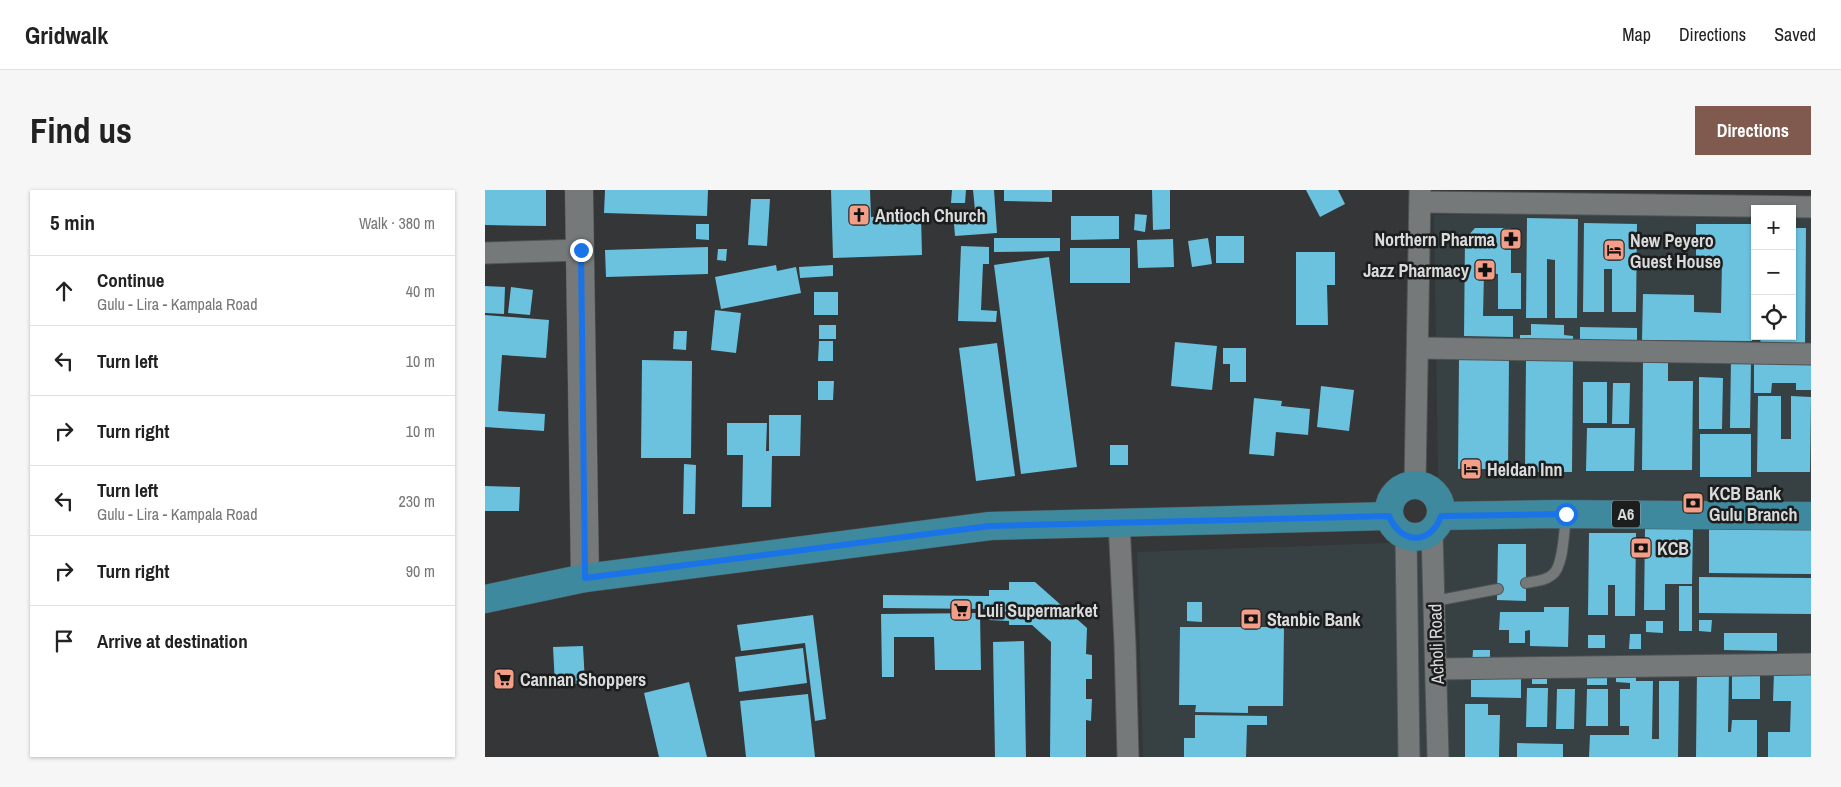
<!DOCTYPE html>
<meta charset="utf-8">
<style>
body{margin:0;font-family:"Archivo Narrow",sans-serif;background:#f6f6f6;color:#222}
.controls{position:absolute;right:15px;top:15px;display:grid;overflow:hidden;border-radius:0px;box-shadow:0 1px 4px #0004}
.controls button{width:45px;height:45px;display:grid;place-items:center;padding:0;border:0;border-bottom:1px solid #e0e0e0;background:#fff;color:#222;font:25px sans-serif}
.stop{position:absolute;width:15px;height:15px;margin:-11px;border:4px solid #1a73e8;border-radius:50%;background:#fff}
.stop.end{background:#1a73e8;border-color:#fff;box-shadow:0 1px 5px #0008}
.list{margin:0;padding:0;list-style:none}
h2{display:flex;justify-content:space-between;align-items:center;height:65px;margin:0;padding:0 20px;font-size:21px}
h2 small{font-size:16px;font-weight:400;color:#767676}
.list li{display:grid;grid-template-columns:32px 1fr auto;gap:15px;align-items:center;box-sizing:border-box;height:70px;padding:0 20px;border-top:1px solid #e0e0e0}
.list b{display:block;font-size:19px;white-space:nowrap}
.list p{margin:0;font-size:16px;white-space:nowrap;color:#767676}
.list em{font-size:16px;font-style:normal;color:#767676}
.icon{flex:none;width:28px;height:28px;fill:none;stroke:currentColor;stroke-width:2;stroke-linecap:round;stroke-linejoin:round}
.map{position:relative;flex:none;width:1326px;height:567px;overflow:hidden;border-radius:0px}
header{display:flex;align-items:center;gap:30px;box-sizing:border-box;height:70px;padding:0 25px;background:#fff;border-bottom:1px solid #e0e0e0}
header strong{font-size:24px}
nav{display:flex;gap:28px;margin-inline-start:auto;font-size:18px}
.intro{display:flex;align-items:center;justify-content:space-between;box-sizing:border-box;height:120px;padding:0 30px}
h1{margin:0;font-size:35px}
.button{padding:12px 22px;border-radius:0px;background:#805a4f;color:#fff;font-size:18px;font-weight:700}
main{display:flex;gap:30px;padding:0 30px}
aside{flex:1;background:#fff;border-radius:0px;box-shadow:0 1px 4px #0004}
.map>svg:first-child{display:block}
.built{fill:#374144;fill-rule:evenodd}
.building{fill:#6bc2df}
.lines{fill:none;stroke-linecap:round;stroke-linejoin:round}
.lane-casing{stroke:#505354;stroke-width:12}
.street-casing{stroke:#505354;stroke-width:23}
.secondary-casing{stroke:#505354;stroke-width:29}
.primary-casing{stroke:#505354;stroke-width:29}
.lane{stroke:#76797a;stroke-width:10}
.street{stroke:#76797a;stroke-width:21}
.secondary{stroke:#76797a;stroke-width:28}
.primary{stroke:#3e899d;stroke-width:28}
.route{stroke:#1a73e8;stroke-width:6}
.labels{text-anchor:middle;dominant-baseline:central;stroke-width:5;stroke-linejoin:round;paint-order:stroke}
.shield{fill:#1c1e1e;stroke:#a1a2a3;stroke-width:1}
.shield-label{font-size:16px;font-weight:bold;fill:#dadbdc}
.poi-label{font-size:18px;font-weight:bold;fill:#dadbdc;stroke:#1c1e1e;text-anchor:start}
.street-label{font-size:18px;fill:#dadbdc;stroke:#1c1e1e}
</style>
<header>
<strong>Gridwalk</strong>
<nav><a>Map</a><a>Directions</a><a>Saved</a></nav>
</header>
<div class="intro"><h1>Find us</h1><a class="button">Directions</a></div>
<main>
<aside>
<h2>5 min<small>Walk · 380 m</small></h2>
<ul class="list">
<li><svg class="icon" aria-label="ahead" viewBox="0 0 24 24"><path d="M12 20V5M6 11l6-6 6 6"/></svg><div><b>Continue</b><p>Gulu - Lira - Kampala Road</p></div><em>40 m</em></li>
<li><svg class="icon" aria-label="left" viewBox="0 0 24 24"><path d="M17 20v-9H6M10 6l-5 5 5 5"/></svg><div><b>Turn left</b></div><em>10 m</em></li>
<li><svg class="icon" aria-label="right" viewBox="0 0 24 24"><path d="M7 20v-9h11M14 6l5 5-5 5"/></svg><div><b>Turn right</b></div><em>10 m</em></li>
<li><svg class="icon" aria-label="left" viewBox="0 0 24 24"><path d="M17 20v-9H6M10 6l-5 5 5 5"/></svg><div><b>Turn left</b><p>Gulu - Lira - Kampala Road</p></div><em>230 m</em></li>
<li><svg class="icon" aria-label="right" viewBox="0 0 24 24"><path d="M7 20v-9h11M14 6l5 5-5 5"/></svg><div><b>Turn right</b></div><em>90 m</em></li>
<li><svg class="icon" aria-label="arrive" viewBox="0 0 24 24"><path d="M6 21V4h12l-3 4 3 4H6"/></svg><div><b>Arrive at destination</b></div></li>
</ul>
</aside>
<div class="map">
<svg width="1326" height="567" viewBox="0 0 1326 567">
<rect width="100%" height="100%" fill="#343637"/>
<path class="built" d="M1326,12V567H658L652,362L954,351L949,25ZM1270,19H1307V146H1270Z"/>
<g class="building">
<path d="M0,0H61V36L0,35Z"/>
<path d="M120,0H223L222,26L119,23Z"/>
<path d="M346,0H385L386,27L436,25L437,65L348,68Z"/>
<path d="M467,0H481L480,13H466Z"/>
<path d="M488,0H509L512,43L470,46L468,21L490,20Z"/>
<path d="M519,0H567V12L519,11Z"/>
<path d="M667,0H685V39L668,40Z"/>
<path d="M821,0H853L860,14L835,27Z"/>
<path d="M266,9H285L282,56L263,55Z"/>
<path d="M650,24L662,25L660,42L649,40Z"/>
<path d="M586,26H634V49L586,50Z"/>
<path d="M1042,28L1093,29L1092,128H1070V70L1062,69V128H1041Z"/>
<path d="M1099,33L1152,34L1151,122H1127V79H1119V122H1098Z"/>
<path d="M211,34H224V50L211,49Z"/>
<path d="M1211,34H1268L1267,151L1157,150L1158,104L1209,105V122L1236,123L1237,72H1211Z"/>
<path d="M990,38H1026V83H1036V119H1013V84L999,83L998,126H1028V147L979,146L980,49Z"/>
<path d="M1307,38H1321L1320,156L1275,155L1276,146H1307Z"/>
<rect x="731" y="46" width="28" height="27"/>
<path d="M509,48H575V61L509,62Z"/>
<path d="M723,48L727,74L707,77L703,51Z"/>
<path d="M688,49L689,77L653,78L652,50Z"/>
<path d="M476,56L504,57V74H498L496,120L512,121L511,132L473,131Z"/>
<path d="M223,57V84L121,87L120,60Z"/>
<rect x="585" y="58" width="60" height="35"/>
<path d="M233,59H242L241,71L232,70Z"/>
<path d="M811,62H850V95H842L843,135H811Z"/>
<path d="M564,67L592,277L536,284L509,75Z"/>
<path d="M291,75L292,81L311,77L316,103L236,119L230,87Z"/>
<path d="M348,75V86L315,88L314,77Z"/>
<path d="M0,96L20,97L19,124L0,123Z"/>
<path d="M26,97L48,100L45,125L23,123Z"/>
<rect x="329" y="102" width="24" height="23"/>
<path d="M230,120L256,123L251,163L226,160Z"/>
<path d="M0,125L64,130L61,168L17,165L13,221L60,224L59,241L0,237Z"/>
<path d="M1046,134L1079,135V145L1088,146V156L1035,155V145H1046Z"/>
<rect x="334" y="135" width="17" height="14"/>
<path d="M1095,137L1152,138V152L1095,151Z"/>
<path d="M189,141H202L201,160L188,159Z"/>
<path d="M334,151H348V171H333Z"/>
<path d="M690,152L732,156L727,200L686,196Z"/>
<path d="M512,153L530,286L491,291L474,158Z"/>
<path d="M738,158H761V192H745V174H738Z"/>
<path d="M974,168H1024L1023,279H973Z"/>
<path d="M1041,169H1088L1087,282H1040Z"/>
<path d="M1246,169L1266,170L1265,238H1245Z"/>
<path d="M157,170L207,171L206,268H156Z"/>
<path d="M1158,171L1183,172V191H1208L1207,280H1157Z"/>
<path d="M1269,173L1326,174V200H1311V193H1287L1286,203H1269Z"/>
<path d="M1214,187L1238,188L1237,239H1214Z"/>
<path d="M333,191H349L348,210H333Z"/>
<rect x="1098" y="192" width="24" height="41"/>
<path d="M1128,193H1145L1144,234H1127Z"/>
<path d="M836,196L869,200L864,241L832,237Z"/>
<path d="M1273,206H1296V249H1306V206L1326,207L1325,282H1272Z"/>
<path d="M769,208L797,211L796,216L825,219L823,245L791,242L789,266L764,264Z"/>
<path d="M284,225H316L315,266H287L286,317H257L258,265H242V233H282L281,261H284Z"/>
<path d="M1102,238H1150L1149,281H1101Z"/>
<rect x="1215" y="244" width="51" height="43"/>
<rect x="625" y="255" width="18" height="20"/>
<path d="M199,274L211,275L210,324H198Z"/>
<path d="M0,296L35,297L34,321H0Z"/>
<path d="M1160,339H1208L1207,394H1180V420H1159Z"/>
<path d="M1224,339L1326,340V384L1224,383Z"/>
<path d="M1104,343H1151L1150,426H1130V395H1123V425H1103Z"/>
<path d="M1013,354H1041V411L1012,410Z"/>
<path d="M1214,387L1326,388V424L1214,423Z"/>
<path d="M524,392H550L602,438L601,464L607,465V489H601V509H607L606,531L601,530V567H565L566,452L547,435H524V431L504,430V419L398,418V405L504,406V400H524Z"/>
<rect x="1194" y="396" width="13" height="45"/>
<path d="M702,412H717V432L702,431Z"/>
<path d="M1059,417H1084L1083,457L1045,456V440L1040,441V453H1024V440H1014L1015,422H1059Z"/>
<path d="M495,423L496,480H450L449,447H409V487H397L396,424Z"/>
<path d="M328,425L341,529L330,531L320,453L256,461L252,435Z"/>
<path d="M1214,430H1227L1226,442L1214,441Z"/>
<path d="M1161,431H1178V443L1161,442Z"/>
<path d="M695,437H799L798,516H763V523L710,522L711,515H694Z"/>
<path d="M1239,443H1292V461L1239,460Z"/>
<path d="M1145,444H1156V459H1144Z"/>
<rect x="1103" y="445" width="17" height="13"/>
<path d="M539,451L541,567H510L508,452Z"/>
<path d="M98,456L100,493L70,495L68,457Z"/>
<path d="M318,458L322,493L254,502L250,467Z"/>
<path d="M988,460H1005V475H987Z"/>
<path d="M1212,481H1244L1243,542H1246L1247,530H1272V567H1211Z"/>
<rect x="1247" y="481" width="28" height="28"/>
<path d="M986,482L1036,483V508L986,507Z"/>
<rect x="1102" y="482" width="20" height="13"/>
<path d="M1131,482H1151V491H1168L1167,549H1174V491H1194L1193,567H1104L1105,545H1144V536H1135V499H1145V493L1131,492Z"/>
<path d="M1289,482H1326V567H1283V542H1305L1306,511H1288Z"/>
<rect x="1047" y="483" width="15" height="11"/>
<path d="M204,492L222,567H174L159,503Z"/>
<path d="M1042,498H1063L1062,537H1041Z"/>
<path d="M1072,499H1090L1089,539H1071Z"/>
<path d="M1102,499H1123V536H1101Z"/>
<path d="M323,504L330,567H261L255,511Z"/>
<path d="M980,514H1003V525H1015L1014,567H980Z"/>
<path d="M710,525L782,526V535H762L761,567H699V548H710Z"/>
<path d="M1032,553L1078,554V567H1032Z"/>
</g>
<g class="lines">
<g class="lane-casing">
<g id="lane">
<path d="M1041,393C1050,391 1060,391 1067,385C1079,377 1079,339 1081,325"/>
<path d="M950,411L1013,399"/>
</g>
</g>
<g class="street-casing">
<g id="street">
<path d="M936,12L1326,17"/>
<path d="M0,63L96,60"/>
<path d="M933,158L1326,164"/>
<path d="M930,294L935,0"/>
<path d="M634,332L640,454L643,567"/>
<path d="M947,341L953,567"/>
<path d="M921,346L924,567"/>
<path d="M952,479L1326,474"/>
</g>
</g>
<g class="secondary-casing">
<path id="secondary" d="M94,0L100,388"/>
</g>
<g class="primary-casing">
<g id="primary">
<circle cx="930" cy="321" r="26"/>
<path d="M956,326L1070,324L1326,326"/>
<path d="M0,409L100,388L505,336L904,326"/>
</g>
</g>
<use href="#lane" class="lane"/>
<use href="#street" class="street"/>
<use href="#secondary" class="secondary"/>
<use href="#primary" class="primary"/>
</g>
<g class="lines">
<path class="route" d="M96,60L100,388L505,336L904,326C916,355 946,355 956,326L1081,324"/>
</g>
<defs>
<g id="church-square" transform="scale(1.125)"><rect x="-9" y="-9" width="18" height="18" rx="4" fill="#f49e87" stroke="#1c1e1e"/><path d="M-1.2-6h2.4v3.5h3.3v2.4h-3.3V6h-2.4V-.1h-3.3v-2.4h3.3Z" fill="#111"/></g>
<g id="pharmacy-square" transform="scale(1.125)"><rect x="-9" y="-9" width="18" height="18" rx="4" fill="#f49e87" stroke="#1c1e1e"/><path d="M-2-6h4v4h4v4h-4v4h-4v-4h-4v-4h4Z" fill="#111"/></g>
<g id="hotel-square" transform="scale(1.125)"><rect x="-9" y="-9" width="18" height="18" rx="4" fill="#f49e87" stroke="#1c1e1e"/><path d="M-6-4.5h1.5V1H6V5H4.5V3h-9V5H-6ZM-4 0a1.8 1.8 0 1 1 3.6 0ZM.5 0V-2.5h3Q6-2.5 6 0Z" fill="#111"/></g>
<g id="bank-square" transform="scale(1.125)"><rect x="-9" y="-9" width="18" height="18" rx="4" fill="#f49e87" stroke="#1c1e1e"/><path d="M-6-4H6V4H-6ZM0-2.3a2.3 2.3 0 1 0 0 4.6a2.3 2.3 0 1 0 0-4.6Z" fill="#111"/></g>
<g id="supermarket-square" transform="scale(1.125)"><rect x="-9" y="-9" width="18" height="18" rx="4" fill="#f49e87" stroke="#1c1e1e"/><path d="M-6-5.5h2.5l.6 2H6L4.5 2H-2.5L-4.4-4H-6ZM-1.5 3.2a1.3 1.3 0 1 0 .1 0ZM3 3.2a1.3 1.3 0 1 0 .1 0Z" fill="#111"/></g>
</defs>
<g fill-rule="evenodd">
<use href="#church-square" x="374" y="25"/>
<use href="#pharmacy-square" x="1026" y="49"/>
<use href="#hotel-square" x="1129" y="60"/>
<use href="#pharmacy-square" x="1000" y="80"/>
<use href="#hotel-square" x="986" y="279"/>
<use href="#bank-square" x="1208" y="313"/>
<use href="#bank-square" x="1156" y="358"/>
<use href="#supermarket-square" x="476" y="420"/>
<use href="#bank-square" x="766" y="429"/>
<use href="#supermarket-square" x="19" y="489"/>
</g>
<g class="labels">
<rect class="shield" x="1127" y="310.5" width="28" height="27" rx="4"/>
<g class="shield-label">
<text x="1141" y="324">A6</text>
</g>
<g class="poi-label">
<text x="390" y="25">Antioch Church</text>
<text x="1010" y="49" text-anchor="end">Northern Pharma</text>
<text x="1145" y="50">New Peyero<tspan x="1145" dy="21">Guest House</tspan></text>
<text x="984" y="80" text-anchor="end">Jazz Pharmacy</text>
<text x="1002" y="279">Heldan Inn</text>
<text x="1224" y="303">KCB Bank<tspan x="1224" dy="21">Gulu Branch</tspan></text>
<text x="1172" y="358">KCB</text>
<text x="492" y="420">Luli Supermarket</text>
<text x="782" y="429">Stanbic Bank</text>
<text x="35" y="489">Cannan Shoppers</text>
</g>
<g class="street-label">
<text transform="translate(951 454) rotate(-92)">Acholi Road</text>
</g>
</g>
</svg>
<div class="controls">
<button>+</button>
<button>−</button>
<button><svg class="icon" aria-label="locate" viewBox="0 0 24 24"><circle cx="12" cy="12" r="6"/><path d="M12 2v4M12 18v4M2 12h4M18 12h4"/></svg></button>
</div>
<div class="stop" style="left:1081px;top:324px"></div>
<div class="stop end" style="left:96px;top:60px"></div>
</div>
</main>
